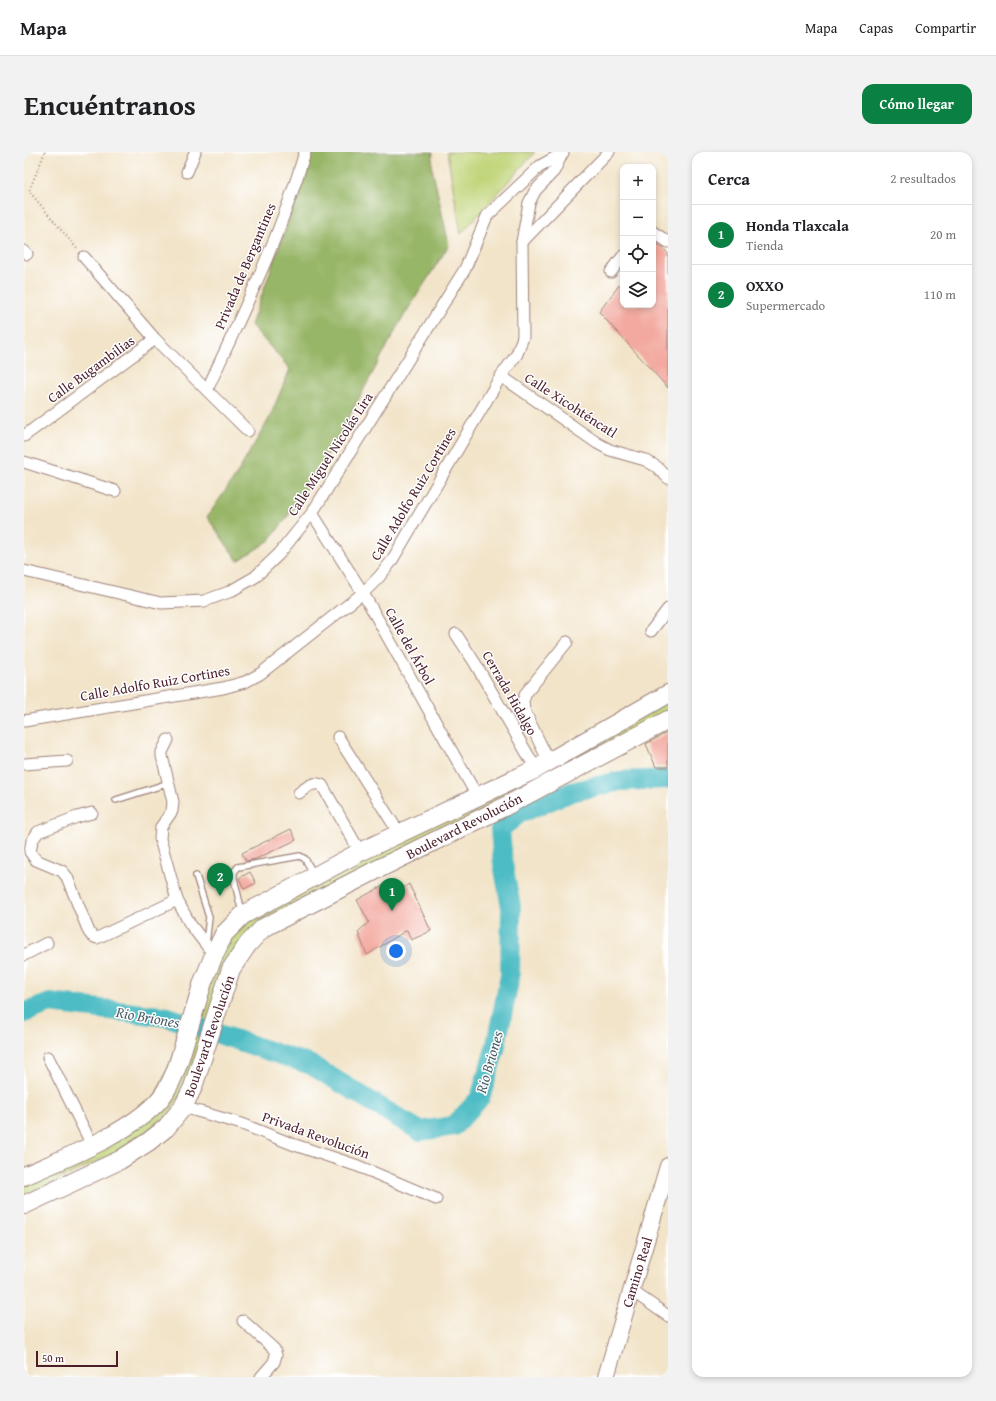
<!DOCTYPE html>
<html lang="es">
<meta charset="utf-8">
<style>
body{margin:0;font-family:"Gentium Book Plus",serif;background:#f2f2f2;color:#202124}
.controls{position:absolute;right:12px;top:12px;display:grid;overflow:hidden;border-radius:8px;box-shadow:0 2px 6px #0003}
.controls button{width:36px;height:36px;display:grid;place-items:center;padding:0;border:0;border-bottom:1px solid #e0e0e0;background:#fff;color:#202124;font:20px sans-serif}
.scale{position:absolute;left:12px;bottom:10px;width:82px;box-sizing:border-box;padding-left:4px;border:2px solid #4a1f2b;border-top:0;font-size:11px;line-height:14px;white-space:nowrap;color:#4a1f2b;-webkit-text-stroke:3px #fff;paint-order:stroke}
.you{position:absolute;left:372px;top:799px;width:14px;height:14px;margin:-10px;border:3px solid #fff;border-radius:50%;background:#1a73e8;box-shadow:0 0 0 6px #1a73e833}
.badge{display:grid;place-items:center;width:26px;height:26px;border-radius:50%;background:#0b8043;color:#fff;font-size:13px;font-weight:700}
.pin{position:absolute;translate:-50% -33px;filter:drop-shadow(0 1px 2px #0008)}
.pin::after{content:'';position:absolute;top:21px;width:14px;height:12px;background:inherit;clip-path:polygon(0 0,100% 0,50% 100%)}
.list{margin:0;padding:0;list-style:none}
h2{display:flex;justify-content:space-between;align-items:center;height:52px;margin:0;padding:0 16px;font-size:17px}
h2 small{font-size:13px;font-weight:400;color:#757577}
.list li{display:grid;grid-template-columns:26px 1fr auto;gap:12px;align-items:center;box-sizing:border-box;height:60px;padding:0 16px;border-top:1px solid #e0e0e0}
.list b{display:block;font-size:15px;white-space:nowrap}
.list p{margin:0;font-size:13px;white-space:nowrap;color:#757577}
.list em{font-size:13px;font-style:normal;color:#757577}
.icon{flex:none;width:22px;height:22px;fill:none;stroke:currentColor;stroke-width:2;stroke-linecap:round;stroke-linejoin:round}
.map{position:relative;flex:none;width:644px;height:1225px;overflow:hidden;border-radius:12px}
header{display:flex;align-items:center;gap:24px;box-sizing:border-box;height:56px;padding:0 20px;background:#fff;border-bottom:1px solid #e0e0e0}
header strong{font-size:19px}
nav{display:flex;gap:22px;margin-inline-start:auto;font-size:14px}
.intro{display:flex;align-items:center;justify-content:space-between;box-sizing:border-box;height:96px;padding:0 24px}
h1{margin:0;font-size:28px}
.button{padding:10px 18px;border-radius:12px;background:#0b8043;color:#fff;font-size:14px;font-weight:700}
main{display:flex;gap:24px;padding:0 24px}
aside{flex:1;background:#fff;border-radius:12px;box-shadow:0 2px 6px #0003}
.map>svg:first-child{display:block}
.green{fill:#c0d478;stroke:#857a52}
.forest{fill:#98b668;stroke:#716a4a}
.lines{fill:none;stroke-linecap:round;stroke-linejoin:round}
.river{stroke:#4dbcc4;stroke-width:20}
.building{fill:#f3a99f}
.lane-casing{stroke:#9e827a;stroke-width:8}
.street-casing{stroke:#9e827a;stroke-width:13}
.secondary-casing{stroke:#9e827a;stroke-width:18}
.primary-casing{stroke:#9e827a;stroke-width:20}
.path{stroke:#9e827a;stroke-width:2;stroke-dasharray:1 3;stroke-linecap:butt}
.lane{stroke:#fff;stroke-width:5.5}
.street{stroke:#fff;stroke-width:11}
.secondary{stroke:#fff;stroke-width:16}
.primary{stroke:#fff;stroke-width:18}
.labels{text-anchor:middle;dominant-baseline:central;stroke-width:3;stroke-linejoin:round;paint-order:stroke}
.street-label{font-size:14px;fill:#4a1f2b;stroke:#fff}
.water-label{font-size:15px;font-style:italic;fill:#4b5e68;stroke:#fff}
</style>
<header>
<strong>Mapa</strong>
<nav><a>Mapa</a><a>Capas</a><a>Compartir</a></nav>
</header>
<div class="intro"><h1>Encuéntranos</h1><a class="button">Cómo llegar</a></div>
<main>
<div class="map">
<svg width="644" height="1225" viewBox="0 0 644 1225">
<rect width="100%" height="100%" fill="#fff"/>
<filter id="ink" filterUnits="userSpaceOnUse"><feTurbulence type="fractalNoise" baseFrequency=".025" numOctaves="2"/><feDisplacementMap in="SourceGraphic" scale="8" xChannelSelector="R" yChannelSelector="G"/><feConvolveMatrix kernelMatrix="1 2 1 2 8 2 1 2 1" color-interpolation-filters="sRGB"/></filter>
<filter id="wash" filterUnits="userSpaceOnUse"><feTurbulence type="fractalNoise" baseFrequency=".012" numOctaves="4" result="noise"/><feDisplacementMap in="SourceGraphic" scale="16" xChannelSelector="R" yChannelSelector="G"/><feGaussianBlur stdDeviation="0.9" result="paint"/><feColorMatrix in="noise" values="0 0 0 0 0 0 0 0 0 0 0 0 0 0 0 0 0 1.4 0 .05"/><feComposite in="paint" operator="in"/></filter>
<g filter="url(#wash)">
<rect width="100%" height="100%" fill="#f2e4c9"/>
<g class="green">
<path d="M423,0H511L437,82Z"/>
<path d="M644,546V559L537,619L531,609Z"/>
<path d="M508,622L513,633L235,773L162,931L151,952L142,964L118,983L89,1002L0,1044V1029L122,965L183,831L209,783L228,764Z"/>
</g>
<path class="forest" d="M289,0H409L408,16L425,93L376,170L318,278L274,350L246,388L214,409L183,365L211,325L245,267L266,217L227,173Z"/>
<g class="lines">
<path class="river" d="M0,861L26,851L144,865L287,913L396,979L430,974L456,946L471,897L486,824L487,755L479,712L476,677L496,661L547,640L596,629L644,627"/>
</g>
<g id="blocks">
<g class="building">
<path d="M629,88L644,101V236L575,160L599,128V153H629Z"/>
<path d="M644,580V615H632L622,592Z"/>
<path d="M267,677L272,688L232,707L222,709L218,701Z"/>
<path d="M226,720L232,731L220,737L215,726Z"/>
<path d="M364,731L369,743L385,732L407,779L387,788L383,778L343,803L334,780L345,770L333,748Z"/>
</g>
</g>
</g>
<g filter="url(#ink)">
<use href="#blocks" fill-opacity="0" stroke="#9e827a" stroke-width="1"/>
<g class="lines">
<g class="lane-casing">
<g id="lane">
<path d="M92,648L145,631"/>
<path d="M172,724L185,765L182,792"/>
<path d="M218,760L210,727V720L214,715L276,704L281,707L290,722"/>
</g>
</g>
<g class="street-casing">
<g id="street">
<path d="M163,20L171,0"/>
<path d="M629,80L644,90"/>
<path d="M498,90L585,0"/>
<path d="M0,99L3,102"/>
<path d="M60,105L131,187L224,279"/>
<path d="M587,120L599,104"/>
<path d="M477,224L573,291L586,298L621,308L633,315L644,326"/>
<path d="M183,238C219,160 257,83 281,0"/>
<path d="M0,284L131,187"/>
<path d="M0,310L91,339"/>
<path d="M288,361L339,441L453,644"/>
<path d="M0,419L137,451L180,449L205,440L231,425L255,402L288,361L441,117L463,64L516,14L539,1"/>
<path d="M627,479L644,457"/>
<path d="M432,482L451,511L512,617"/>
<path d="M0,569L199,536L221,530L236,522L339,441L355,425L367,410L477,224L493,202L499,185L498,90L505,51L511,39L530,19L539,0"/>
<path d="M314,585L375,681"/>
<path d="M144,588L138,600V604L149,650L148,659L137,675L136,687L153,748L166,772L190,803"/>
<path d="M525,610L500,558L499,549L502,541L543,490"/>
<path d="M0,612L43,609"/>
<path d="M275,641C282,636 288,629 298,633L336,700"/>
<path d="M68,661L53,665L14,680L8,689L6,700L12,708L38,719L43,725L65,780L68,784L73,786L153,748"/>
<path d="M0,803L23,791"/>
<path d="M24,905L68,993"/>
<path d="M159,955L218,972L268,992L334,1014L412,1047"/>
<path d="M608,1139L644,1164"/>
<path d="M219,1169L250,1197L252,1203L250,1210L237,1225"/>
</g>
</g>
<g class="secondary-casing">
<path id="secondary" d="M582,1225L644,1014"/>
</g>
<g class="primary-casing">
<g id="primary">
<path d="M0,1024C41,1006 107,981 136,947C144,937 150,924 154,912L179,830L190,803L200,782L219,763L336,700L512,617L644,542"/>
<path d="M0,1053L96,1008L124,990L142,976L159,955L169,935L207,817L224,792L239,776L358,715L480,655L644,568"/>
</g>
</g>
<path class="path" d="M21,0L5,39L54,98"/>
<use href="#lane" class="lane"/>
<use href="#street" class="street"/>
<use href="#secondary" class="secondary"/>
<use href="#primary" class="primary"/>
</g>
</g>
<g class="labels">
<g class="street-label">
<text transform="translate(221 114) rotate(-67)">Privada de Bergantines</text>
<text transform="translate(67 217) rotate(-36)">Calle Bugambilias</text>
<text transform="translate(547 253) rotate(33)">Calle Xicohténcatl</text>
<text transform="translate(306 302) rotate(-57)">Calle Miguel Nicolás Lira</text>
<text transform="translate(389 342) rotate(-59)">Calle Adolfo Ruiz Cortines</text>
<text transform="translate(386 494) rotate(61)">Calle del Árbol</text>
<text transform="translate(131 531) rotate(-10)">Calle Adolfo Ruiz Cortines</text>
<text transform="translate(486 541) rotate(60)">Cerrada Hidalgo</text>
<text transform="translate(440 674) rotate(-27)">Boulevard Revolución</text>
<text transform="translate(185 884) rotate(-71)">Boulevard Revolución</text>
<text transform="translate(292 983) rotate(20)">Privada Revolución</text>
<text transform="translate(613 1120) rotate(-73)">Camino Real</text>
</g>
<g class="water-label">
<text transform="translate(124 865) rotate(10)">Rio Briones</text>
<text transform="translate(465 910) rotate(-74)">Rio Briones</text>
</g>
</g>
</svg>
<div class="controls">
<button>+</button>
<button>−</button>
<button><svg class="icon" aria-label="locate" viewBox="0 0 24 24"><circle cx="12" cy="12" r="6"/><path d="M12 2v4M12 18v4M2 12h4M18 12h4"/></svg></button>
<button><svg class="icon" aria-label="layers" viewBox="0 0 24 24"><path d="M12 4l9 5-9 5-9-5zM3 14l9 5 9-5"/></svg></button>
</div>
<div class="scale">50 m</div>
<div class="you"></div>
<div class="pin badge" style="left:368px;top:759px">1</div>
<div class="pin badge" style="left:196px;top:744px">2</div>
</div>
<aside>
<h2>Cerca<small>2 resultados</small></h2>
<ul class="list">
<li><span class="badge">1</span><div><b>Honda Tlaxcala</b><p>Tienda</p></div><em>20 m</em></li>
<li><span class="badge">2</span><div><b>OXXO</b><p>Supermercado</p></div><em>110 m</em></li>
</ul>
</aside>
</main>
